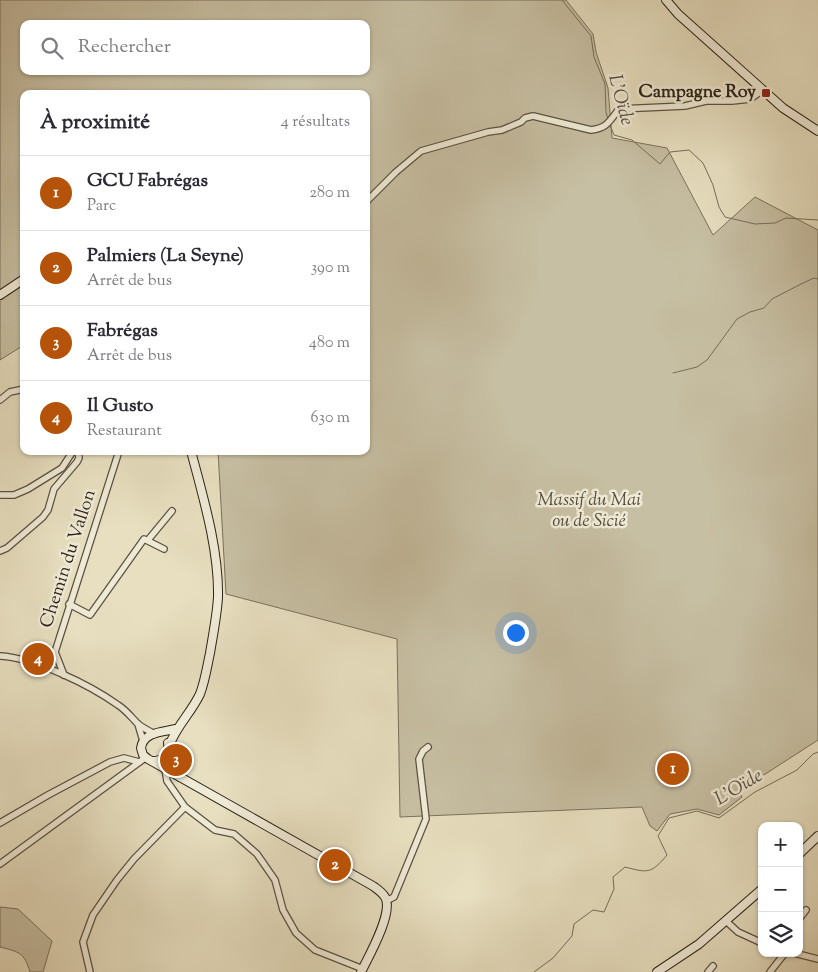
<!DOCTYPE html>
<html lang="fr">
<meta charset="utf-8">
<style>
body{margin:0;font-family:"Sorts Mill Goudy",serif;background:#f2f2f3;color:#2b2b33}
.controls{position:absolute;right:15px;bottom:15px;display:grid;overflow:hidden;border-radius:10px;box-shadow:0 1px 4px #0004}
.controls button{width:45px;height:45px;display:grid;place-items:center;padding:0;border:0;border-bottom:1px solid #e1e1e2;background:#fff;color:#2b2b33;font:25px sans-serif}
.you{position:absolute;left:515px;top:632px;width:18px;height:18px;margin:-12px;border:4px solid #fff;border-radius:50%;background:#1a73e8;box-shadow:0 0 0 8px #1a73e833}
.badge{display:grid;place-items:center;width:32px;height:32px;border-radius:50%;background:#b45309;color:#fff;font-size:16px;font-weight:700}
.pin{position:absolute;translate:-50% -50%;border:2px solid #fff;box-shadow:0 1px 5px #0006}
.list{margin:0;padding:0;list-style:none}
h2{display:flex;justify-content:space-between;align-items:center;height:65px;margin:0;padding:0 20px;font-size:21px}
h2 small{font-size:16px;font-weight:400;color:#7c7c81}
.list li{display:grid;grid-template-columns:32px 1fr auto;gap:15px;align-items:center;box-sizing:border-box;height:75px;padding:0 20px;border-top:1px solid #e1e1e2}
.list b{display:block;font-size:19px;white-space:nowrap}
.list p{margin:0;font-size:16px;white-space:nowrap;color:#7c7c81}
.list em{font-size:16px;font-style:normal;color:#7c7c81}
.icon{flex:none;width:28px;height:28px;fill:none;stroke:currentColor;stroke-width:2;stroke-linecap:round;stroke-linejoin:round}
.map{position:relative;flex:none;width:818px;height:972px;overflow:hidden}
.search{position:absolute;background:#fff;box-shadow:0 1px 4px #0004;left:20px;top:20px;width:350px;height:55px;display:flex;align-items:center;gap:12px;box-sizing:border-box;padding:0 18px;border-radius:10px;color:#7c7c81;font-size:19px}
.panel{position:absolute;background:#fff;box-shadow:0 1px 4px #0004;left:20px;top:90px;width:350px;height:365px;border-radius:10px}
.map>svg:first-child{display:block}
.green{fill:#c7bfa3;stroke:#79715d;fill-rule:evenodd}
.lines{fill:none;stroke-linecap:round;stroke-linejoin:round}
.stream{stroke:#756d5a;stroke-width:1}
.street-casing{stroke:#5a5241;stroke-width:8}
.secondary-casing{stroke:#2b2317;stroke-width:10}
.street{stroke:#efead6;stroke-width:5.5}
.secondary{stroke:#efead6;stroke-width:8}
.poi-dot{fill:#8f2418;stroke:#efead6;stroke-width:2}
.labels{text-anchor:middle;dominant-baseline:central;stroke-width:5;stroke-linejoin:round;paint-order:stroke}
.poi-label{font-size:18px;font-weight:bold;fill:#2b2317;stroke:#efead6;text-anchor:end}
.park-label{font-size:18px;font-style:italic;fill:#524a3a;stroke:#efead6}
.street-label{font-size:18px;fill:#2b2317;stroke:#efead6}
.water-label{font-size:19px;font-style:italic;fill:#564e3e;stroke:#efead6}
</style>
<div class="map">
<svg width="818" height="972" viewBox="0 0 818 972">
<rect width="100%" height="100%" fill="#e7dfc0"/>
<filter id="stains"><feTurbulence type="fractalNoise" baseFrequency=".004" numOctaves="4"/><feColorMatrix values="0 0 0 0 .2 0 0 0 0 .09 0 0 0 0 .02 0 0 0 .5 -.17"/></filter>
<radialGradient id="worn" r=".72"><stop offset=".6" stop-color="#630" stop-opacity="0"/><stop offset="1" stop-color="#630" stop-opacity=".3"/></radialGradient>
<g class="green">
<path d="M0,0H566L593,34L596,52L608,88L612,138L667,148L713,235L755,197L818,230V740L739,791L742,797L719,815L697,809L670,814L657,831L650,826L642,807L400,817L397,639L226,594L218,451H366V94H24V345L0,360ZM24,24H366V71H24Z"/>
<path d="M0,907L18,909L52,941L43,972H30C24,952 19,952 0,947Z"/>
</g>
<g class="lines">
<g class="stream">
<path d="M562,0L591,36L594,57L605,84L606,112L608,119"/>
<path d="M610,125L614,135L632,140L660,164L670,152L689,150L703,163L713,185L719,207L725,217L755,224L775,223L786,218L818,220"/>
<path d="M673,373L697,367L707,360L737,319L750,312L764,308L772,299L801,284L814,278L818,279"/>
<path d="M534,972L553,958L572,936L574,924L593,910L604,912L614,889L613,877L625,867C648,873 651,874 667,855L658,836L669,818L697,811L719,818L755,792L797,770L813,754L818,752"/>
</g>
<g class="street-casing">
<g id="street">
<path d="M366,202L396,172L421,151L488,132L502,130L521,122L525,118L533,116L591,130C607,128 609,122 619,109L685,106L706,101H732L750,99L763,90"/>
<path d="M0,400L10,392L24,389"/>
<path d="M0,495H14L28,489L62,468L73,451"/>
<path d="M148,540L172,511"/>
<path d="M0,551L7,548L43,517L48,510L54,489L77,462L79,458L78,451"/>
<path d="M69,604L90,615L144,539L164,549"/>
<path d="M0,656C35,658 90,685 118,705C126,710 131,717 138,724C143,728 149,731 155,734"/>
<path d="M64,675L55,652L119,451"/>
<path d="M138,724L143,741"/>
<path d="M166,757L165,769L167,781L185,807L215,830L234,834L257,854L275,880L283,910L296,933L315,950L363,969"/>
<path d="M0,823L48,795L110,762L124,758L139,762"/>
<path d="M0,864L145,758"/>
<path d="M386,901L394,897L426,819L419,759L423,751L428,747"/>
<path d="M799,919L806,910"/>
<path d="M726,921L738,932L762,943"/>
<path d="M794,953L818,959"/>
<path d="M90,972L83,942L93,915L117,880L134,859L185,807"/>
<path d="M708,972L713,966"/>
<path d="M770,972L785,953"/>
</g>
</g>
<g class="secondary-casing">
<g id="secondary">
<path d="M666,0L678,14L783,108L818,131"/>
<path d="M0,295L24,279"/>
<path d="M176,729C162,732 143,732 141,748L143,755L148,759L373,886C377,889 382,892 385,897C394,912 369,956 361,972"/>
<path d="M169,746C177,725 191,713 200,694C205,681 207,667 210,653C213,635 217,615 218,597C219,549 203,497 191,451"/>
<path d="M168,752L174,769L180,777"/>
<path d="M153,761C164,761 170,754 168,743"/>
<path d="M799,854L818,836"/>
<path d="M657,972L699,944L762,889"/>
</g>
</g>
<use href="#street" class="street"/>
<use href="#secondary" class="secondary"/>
</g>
<rect class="poi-dot" x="761" y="88" width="10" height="10" rx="2.5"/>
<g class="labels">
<g class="poi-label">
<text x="756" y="93">Campagne Roy</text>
</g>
<g class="park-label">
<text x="589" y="501">Massif du Mai<tspan x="589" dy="21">ou de Sicié</tspan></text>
</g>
<g class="street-label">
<text transform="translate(69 559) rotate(-72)">Chemin du Vallon</text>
</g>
<g class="water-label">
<text transform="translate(620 100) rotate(75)">L'Oïde</text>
<text transform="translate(739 788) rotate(-31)">L'Oïde</text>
</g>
</g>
<rect width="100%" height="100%" filter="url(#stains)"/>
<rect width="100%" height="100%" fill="url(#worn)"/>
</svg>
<div class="controls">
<button>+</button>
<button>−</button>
<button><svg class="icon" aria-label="layers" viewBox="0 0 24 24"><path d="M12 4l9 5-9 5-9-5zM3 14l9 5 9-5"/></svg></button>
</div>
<div class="you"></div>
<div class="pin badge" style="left:673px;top:769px">1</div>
<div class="pin badge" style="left:335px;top:865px">2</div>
<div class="pin badge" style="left:176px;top:760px">3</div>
<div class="pin badge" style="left:38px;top:659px">4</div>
<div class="search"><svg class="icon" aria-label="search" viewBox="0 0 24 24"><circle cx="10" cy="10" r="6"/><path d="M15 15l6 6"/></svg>Rechercher</div>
<section class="panel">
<h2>À proximité<small>4 résultats</small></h2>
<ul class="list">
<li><span class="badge">1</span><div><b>GCU Fabrégas</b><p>Parc</p></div><em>280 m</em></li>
<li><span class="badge">2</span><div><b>Palmiers (La Seyne)</b><p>Arrêt de bus</p></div><em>390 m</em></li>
<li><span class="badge">3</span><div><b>Fabrégas</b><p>Arrêt de bus</p></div><em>480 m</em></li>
<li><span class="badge">4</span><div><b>Il Gusto</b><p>Restaurant</p></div><em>630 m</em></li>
</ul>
</section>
</div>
